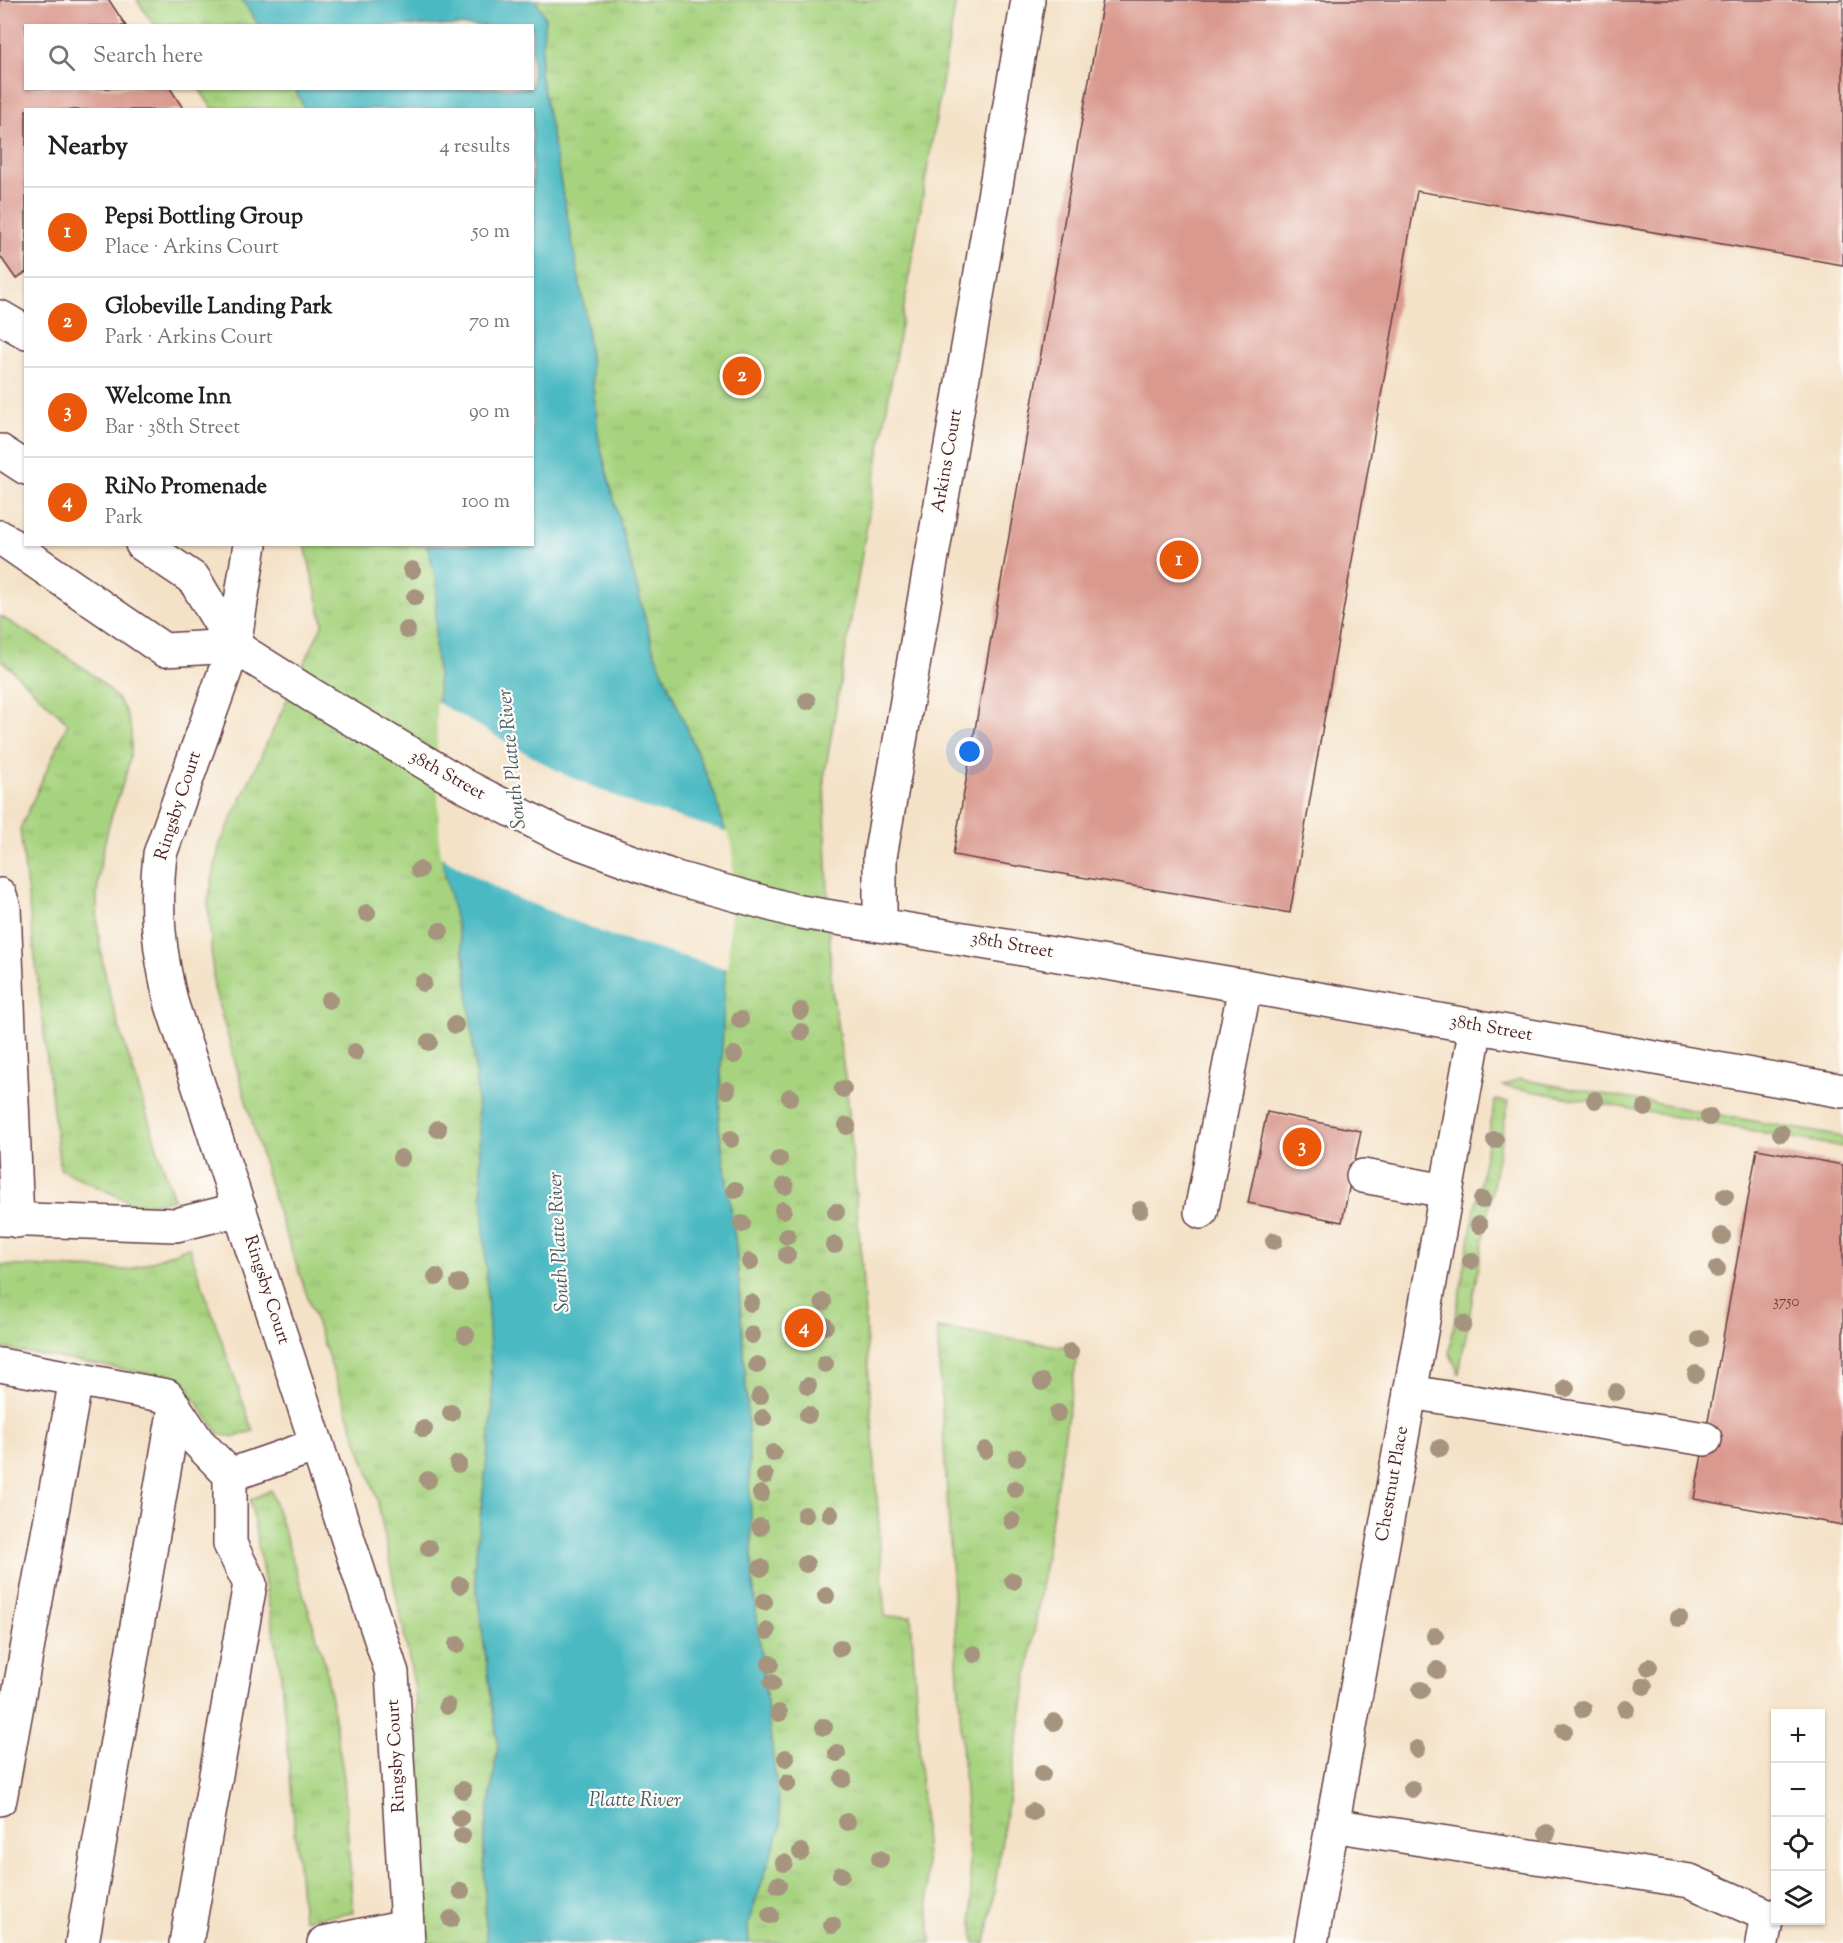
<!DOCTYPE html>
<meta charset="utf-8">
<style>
body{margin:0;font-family:"Sorts Mill Goudy",serif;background:#f2f2f2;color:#202124}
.controls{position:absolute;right:18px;bottom:18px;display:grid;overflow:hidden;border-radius:0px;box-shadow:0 2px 4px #0004}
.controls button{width:54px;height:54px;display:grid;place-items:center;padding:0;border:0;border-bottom:2px solid #e0e0e0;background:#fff;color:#202124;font:30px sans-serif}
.you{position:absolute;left:970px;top:752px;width:21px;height:21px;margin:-15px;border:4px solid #fff;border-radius:50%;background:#1a73e8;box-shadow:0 0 0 9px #1a73e833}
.badge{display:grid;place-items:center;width:39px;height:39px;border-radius:50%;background:#ea580c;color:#fff;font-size:20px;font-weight:700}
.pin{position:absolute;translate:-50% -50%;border:3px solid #fff;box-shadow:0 2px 6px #0006}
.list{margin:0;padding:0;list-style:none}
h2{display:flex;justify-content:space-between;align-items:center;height:78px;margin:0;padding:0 24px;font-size:26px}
h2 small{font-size:20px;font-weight:400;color:#757577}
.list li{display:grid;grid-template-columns:39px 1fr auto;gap:18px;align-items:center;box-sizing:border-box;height:90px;padding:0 24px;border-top:2px solid #e0e0e0}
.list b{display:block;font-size:22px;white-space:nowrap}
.list p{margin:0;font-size:20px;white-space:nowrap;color:#757577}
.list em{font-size:20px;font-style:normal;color:#757577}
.icon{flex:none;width:33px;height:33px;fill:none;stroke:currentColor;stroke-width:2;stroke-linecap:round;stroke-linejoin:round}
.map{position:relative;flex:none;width:1843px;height:1943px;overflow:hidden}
.search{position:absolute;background:#fff;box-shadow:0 2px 4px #0004;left:24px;top:24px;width:510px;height:66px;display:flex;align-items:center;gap:15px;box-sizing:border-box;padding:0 21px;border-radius:0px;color:#757577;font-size:22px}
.panel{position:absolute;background:#fff;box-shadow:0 2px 4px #0004;left:24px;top:108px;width:510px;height:438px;border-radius:0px}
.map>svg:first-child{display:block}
.grass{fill:url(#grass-tufts);stroke:#787955;stroke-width:1.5}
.water{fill:#4bb9c2;stroke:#4a6c76;stroke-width:1.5}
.pier{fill:#f4e2c8}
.building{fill:#da998e}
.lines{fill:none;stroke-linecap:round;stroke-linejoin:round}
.minor-casing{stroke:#643c43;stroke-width:36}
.major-casing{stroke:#643c43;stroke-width:36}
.minor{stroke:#fff;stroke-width:33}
.major{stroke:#fff;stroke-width:33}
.tree{fill:#a6947f}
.labels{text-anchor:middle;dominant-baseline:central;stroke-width:4.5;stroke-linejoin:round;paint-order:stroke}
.number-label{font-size:15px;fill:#6e3e44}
.street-label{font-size:18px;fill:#4a1f2b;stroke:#fdfcf7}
.water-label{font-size:20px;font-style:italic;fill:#4a5d67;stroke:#fdfcf7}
</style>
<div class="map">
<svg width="1843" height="1943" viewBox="0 0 1843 1943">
<defs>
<pattern id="grass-tufts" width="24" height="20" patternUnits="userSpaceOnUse" patternTransform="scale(1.5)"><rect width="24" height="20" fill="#a7d37f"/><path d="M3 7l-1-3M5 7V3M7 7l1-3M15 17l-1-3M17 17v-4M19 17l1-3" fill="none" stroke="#91b56e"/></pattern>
</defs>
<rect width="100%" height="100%" fill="#fdfcf7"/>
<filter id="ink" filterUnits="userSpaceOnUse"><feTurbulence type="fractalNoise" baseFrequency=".0167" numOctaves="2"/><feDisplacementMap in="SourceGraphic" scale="12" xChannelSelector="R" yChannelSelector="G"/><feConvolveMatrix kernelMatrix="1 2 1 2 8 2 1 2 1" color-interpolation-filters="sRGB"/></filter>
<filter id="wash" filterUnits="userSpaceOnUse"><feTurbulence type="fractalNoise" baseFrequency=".008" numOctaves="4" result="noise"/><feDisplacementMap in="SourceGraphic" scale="24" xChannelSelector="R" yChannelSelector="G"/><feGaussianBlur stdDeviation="1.35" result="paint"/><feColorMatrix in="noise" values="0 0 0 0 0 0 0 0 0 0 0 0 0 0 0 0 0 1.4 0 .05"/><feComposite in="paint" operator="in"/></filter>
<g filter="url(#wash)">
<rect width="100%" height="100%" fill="#f4e2c8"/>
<g class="grass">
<path d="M137,0H242L259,25H154Z"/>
<path d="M536,0H956L824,778L831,982L847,1091L861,1256L885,1617L911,1616L931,1943H748V1923L781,1826L753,1583L747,1400L736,1246L719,1126L721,1040L715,795L653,649L599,442L585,311L540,72L545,18Z"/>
<path d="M199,89H295L305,109H213Z"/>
<path d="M305,545H427L437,582L435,649L438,675L443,865L465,960L476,1077L493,1408L474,1570L498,1746L484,1842L486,1943H428L415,1689L377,1498L275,1203L214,988L208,902L219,846L323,623Z"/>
<path d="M0,616C35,638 107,674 125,711C143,750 119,788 109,825C102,851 97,878 97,905C97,961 114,1012 131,1064C145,1109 159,1154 174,1199L138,1206L60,1169L20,829L68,723L0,659Z"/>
<path d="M1519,1079L1843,1137V1147L1503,1086Z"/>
<path d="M1495,1100L1508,1102L1459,1373L1449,1352Z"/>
<path d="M189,1247L253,1431L235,1437L220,1435L180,1379L0,1348V1265L129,1270Z"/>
<path d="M937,1328L1078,1349L986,1943H974Z"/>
<path d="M271,1490L325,1663L344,1778L353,1913L303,1919L280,1667L250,1500Z"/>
</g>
<path class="water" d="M242,0H536L545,18L540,72L585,311L599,442L653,649L715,795L730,848L719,1126L736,1246L747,1400L753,1583L781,1826L748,1923L749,1943H486L484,1842L498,1746L474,1570L493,1408L476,1077L465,960L443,865L438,675L435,649L437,583L427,545L532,544V110L305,109L295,89L532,88V26L259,25Z"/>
<path class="pier" d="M436,702L563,774L636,805L728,832L733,848L728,969L614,937L505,893L440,856Z"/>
<g id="blocks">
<g class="building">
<path d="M0,0H109L126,26H26V88H170L184,110H26V272L16,279L0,256Z"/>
<path d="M1103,0H1843V265L1417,191L1290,913L953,855Z"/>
<path d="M1267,1112L1361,1131L1342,1222L1248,1203Z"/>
<path d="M1757,1149L1843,1165V1525L1694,1499Z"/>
</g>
</g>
</g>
<g filter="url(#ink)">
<use href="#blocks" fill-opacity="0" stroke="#643c43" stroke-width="1.5"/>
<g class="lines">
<g class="minor-casing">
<g id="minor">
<path d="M0,317L26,332"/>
<path d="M250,544L234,646L160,854C154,907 159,954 172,1005L392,1673L408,1943"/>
<path d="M0,895L4,908L17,1221"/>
<path d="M880,924V857L1028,0"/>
<path d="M1363,1176L1446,1191"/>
<path d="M1201,1212L1245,986"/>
<path d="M0,1219L176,1225L240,1209"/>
<path d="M0,1365L167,1396L198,1442L230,1475V1544L250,1584L186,1943"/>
<path d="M1410,1392L1705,1439"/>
<path d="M230,1475L317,1445"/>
<path d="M0,1799L76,1379"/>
<path d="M1332,1825L1690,1881L1767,1915L1762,1943"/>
<path d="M82,1943L175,1407"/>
<path d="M324,1943L407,1926"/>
<path d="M1311,1943L1476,1026"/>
</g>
</g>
<g class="major-casing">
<g id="major">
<path d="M0,451L26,468"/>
<path d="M0,537L164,650L234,646"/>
<path d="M142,544L194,579L234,646L313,696L465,786L564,837L676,878L795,911L1245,986L1843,1091"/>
</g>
</g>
<use href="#minor" class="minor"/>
<use href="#major" class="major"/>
</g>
<g class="tree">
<circle cx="412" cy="570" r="9"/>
<circle cx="415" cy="597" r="9"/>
<circle cx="407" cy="630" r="9"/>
<circle cx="807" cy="701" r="9"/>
<circle cx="419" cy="870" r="9"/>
<circle cx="367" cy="913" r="9"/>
<circle cx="440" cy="931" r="9"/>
<circle cx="423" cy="983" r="9"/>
<circle cx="329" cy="1000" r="9"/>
<circle cx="801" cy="1011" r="9"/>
<circle cx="740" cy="1020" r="9"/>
<circle cx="455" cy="1025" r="9"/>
<circle cx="801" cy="1032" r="9"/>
<circle cx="429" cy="1042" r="9"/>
<circle cx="355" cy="1052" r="9"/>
<circle cx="734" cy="1055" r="9"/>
<circle cx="843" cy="1089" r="9"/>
<circle cx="727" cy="1090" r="9"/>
<circle cx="790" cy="1097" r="9"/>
<circle cx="1595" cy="1100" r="9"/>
<circle cx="1645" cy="1108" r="9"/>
<circle cx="1709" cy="1117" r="9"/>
<circle cx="847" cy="1126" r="9"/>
<circle cx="438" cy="1129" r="9"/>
<circle cx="1781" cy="1133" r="9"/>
<circle cx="731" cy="1139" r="9"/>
<circle cx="1495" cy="1140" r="9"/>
<circle cx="401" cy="1158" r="9"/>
<circle cx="779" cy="1159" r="9"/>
<circle cx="785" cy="1186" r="9"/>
<circle cx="735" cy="1190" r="9"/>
<circle cx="1725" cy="1196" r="9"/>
<circle cx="1482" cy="1200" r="9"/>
<circle cx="783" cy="1210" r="9"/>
<circle cx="1140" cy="1210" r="9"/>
<circle cx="836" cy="1212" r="9"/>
<circle cx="742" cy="1224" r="9"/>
<circle cx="1479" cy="1225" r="9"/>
<circle cx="787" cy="1236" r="9"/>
<circle cx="1722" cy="1236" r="9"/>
<circle cx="1274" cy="1241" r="9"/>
<circle cx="834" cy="1245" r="9"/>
<circle cx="787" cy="1255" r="9"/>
<circle cx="1471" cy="1261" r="9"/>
<circle cx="750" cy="1262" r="9"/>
<circle cx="1717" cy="1269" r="9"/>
<circle cx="436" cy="1277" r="9"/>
<circle cx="459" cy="1283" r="9"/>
<circle cx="823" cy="1302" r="9"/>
<circle cx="751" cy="1303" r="9"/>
<circle cx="1463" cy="1324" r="9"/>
<circle cx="825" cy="1326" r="9"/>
<circle cx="466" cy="1335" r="9"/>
<circle cx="752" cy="1335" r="9"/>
<circle cx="1700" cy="1339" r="9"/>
<circle cx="1070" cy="1352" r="9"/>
<circle cx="825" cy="1364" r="9"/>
<circle cx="757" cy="1365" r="9"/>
<circle cx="1696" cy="1374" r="9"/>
<circle cx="1042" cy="1382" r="9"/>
<circle cx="808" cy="1386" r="9"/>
<circle cx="1566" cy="1388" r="9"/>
<circle cx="1616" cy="1392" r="9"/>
<circle cx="760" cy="1396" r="9"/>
<circle cx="451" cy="1413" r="9"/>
<circle cx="1058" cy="1413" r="9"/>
<circle cx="808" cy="1415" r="9"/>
<circle cx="763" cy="1418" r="9"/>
<circle cx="424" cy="1429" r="9"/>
<circle cx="1440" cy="1448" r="9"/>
<circle cx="985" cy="1450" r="9"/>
<circle cx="773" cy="1453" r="9"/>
<circle cx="1017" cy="1458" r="9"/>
<circle cx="458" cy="1464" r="9"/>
<circle cx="765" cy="1476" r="9"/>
<circle cx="428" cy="1480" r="9"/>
<circle cx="1015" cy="1489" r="9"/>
<circle cx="761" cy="1494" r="9"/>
<circle cx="830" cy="1514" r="9"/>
<circle cx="805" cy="1515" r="9"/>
<circle cx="1012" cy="1521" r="9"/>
<circle cx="760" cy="1527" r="9"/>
<circle cx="429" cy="1548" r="9"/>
<circle cx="806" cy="1564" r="9"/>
<circle cx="761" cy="1568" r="9"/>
<circle cx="1013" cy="1581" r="9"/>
<circle cx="460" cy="1585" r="9"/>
<circle cx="826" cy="1596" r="9"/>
<circle cx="764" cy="1602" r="9"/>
<circle cx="1679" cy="1618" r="9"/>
<circle cx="767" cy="1631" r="9"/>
<circle cx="1435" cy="1636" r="9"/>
<circle cx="457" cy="1645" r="9"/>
<circle cx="840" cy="1648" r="9"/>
<circle cx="974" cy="1654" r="9"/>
<circle cx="770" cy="1664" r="9"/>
<circle cx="1649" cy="1667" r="9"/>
<circle cx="1437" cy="1670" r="9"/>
<circle cx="772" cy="1683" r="9"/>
<circle cx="1644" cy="1686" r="9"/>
<circle cx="1421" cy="1690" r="9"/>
<circle cx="447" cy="1706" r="9"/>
<circle cx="1583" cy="1709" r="9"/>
<circle cx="1626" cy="1709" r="9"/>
<circle cx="779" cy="1713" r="9"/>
<circle cx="1054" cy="1722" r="9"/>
<circle cx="824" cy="1727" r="9"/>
<circle cx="1564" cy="1731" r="9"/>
<circle cx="1417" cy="1749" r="9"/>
<circle cx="837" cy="1753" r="9"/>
<circle cx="786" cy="1758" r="9"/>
<circle cx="1042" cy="1774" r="9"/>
<circle cx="843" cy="1779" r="9"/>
<circle cx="788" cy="1783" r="9"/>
<circle cx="1412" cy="1789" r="9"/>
<circle cx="463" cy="1790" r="9"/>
<circle cx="1033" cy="1812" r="9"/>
<circle cx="460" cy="1818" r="9"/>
<circle cx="847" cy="1822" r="9"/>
<circle cx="1547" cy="1833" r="9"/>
<circle cx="462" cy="1836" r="9"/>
<circle cx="801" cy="1852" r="9"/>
<circle cx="880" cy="1859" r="9"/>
<circle cx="784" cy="1863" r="9"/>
<circle cx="841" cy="1875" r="9"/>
<circle cx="778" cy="1885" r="9"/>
<circle cx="461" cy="1891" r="9"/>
<circle cx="770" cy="1915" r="9"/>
<circle cx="451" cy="1919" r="9"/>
<circle cx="832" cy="1925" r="9"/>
</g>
</g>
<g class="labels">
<g class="number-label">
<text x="1786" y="1302">3750</text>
</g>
<g class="street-label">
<text transform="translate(948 461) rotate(-80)">Arkins Court</text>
<text transform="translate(447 776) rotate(29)">38th Street</text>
<text transform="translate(179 806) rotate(-72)">Ringsby Court</text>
<text transform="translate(1012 946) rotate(10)">38th Street</text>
<text transform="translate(1491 1029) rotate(10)">38th Street</text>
<text transform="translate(266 1290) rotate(72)">Ringsby Court</text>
<text transform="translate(1393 1484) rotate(-80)">Chestnut Place</text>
<text transform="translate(397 1756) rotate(-93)">Ringsby Court</text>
</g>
<g class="water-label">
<text transform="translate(513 759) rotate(-96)">South Platte River</text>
<text transform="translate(560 1242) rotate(-93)">South Platte River</text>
<text x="635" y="1801">Platte River</text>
</g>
</g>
</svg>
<div class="controls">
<button>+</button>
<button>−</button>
<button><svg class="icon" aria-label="locate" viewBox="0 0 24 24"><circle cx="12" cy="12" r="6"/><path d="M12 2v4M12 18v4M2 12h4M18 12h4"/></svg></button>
<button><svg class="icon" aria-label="layers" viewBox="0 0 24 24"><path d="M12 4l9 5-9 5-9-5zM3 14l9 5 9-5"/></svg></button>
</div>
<div class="you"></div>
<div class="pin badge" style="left:1179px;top:560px">1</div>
<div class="pin badge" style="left:742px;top:376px">2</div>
<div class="pin badge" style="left:1302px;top:1147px">3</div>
<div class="pin badge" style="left:804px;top:1328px">4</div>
<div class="search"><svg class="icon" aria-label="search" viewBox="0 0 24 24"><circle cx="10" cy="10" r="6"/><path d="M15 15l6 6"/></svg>Search here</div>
<section class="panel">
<h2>Nearby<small>4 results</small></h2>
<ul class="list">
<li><span class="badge">1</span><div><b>Pepsi Bottling Group</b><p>Place · Arkins Court</p></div><em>50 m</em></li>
<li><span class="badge">2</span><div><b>Globeville Landing Park</b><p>Park · Arkins Court</p></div><em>70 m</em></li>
<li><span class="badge">3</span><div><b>Welcome Inn</b><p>Bar · 38th Street</p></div><em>90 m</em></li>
<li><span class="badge">4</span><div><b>RiNo Promenade</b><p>Park</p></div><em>100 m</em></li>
</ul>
</section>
</div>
